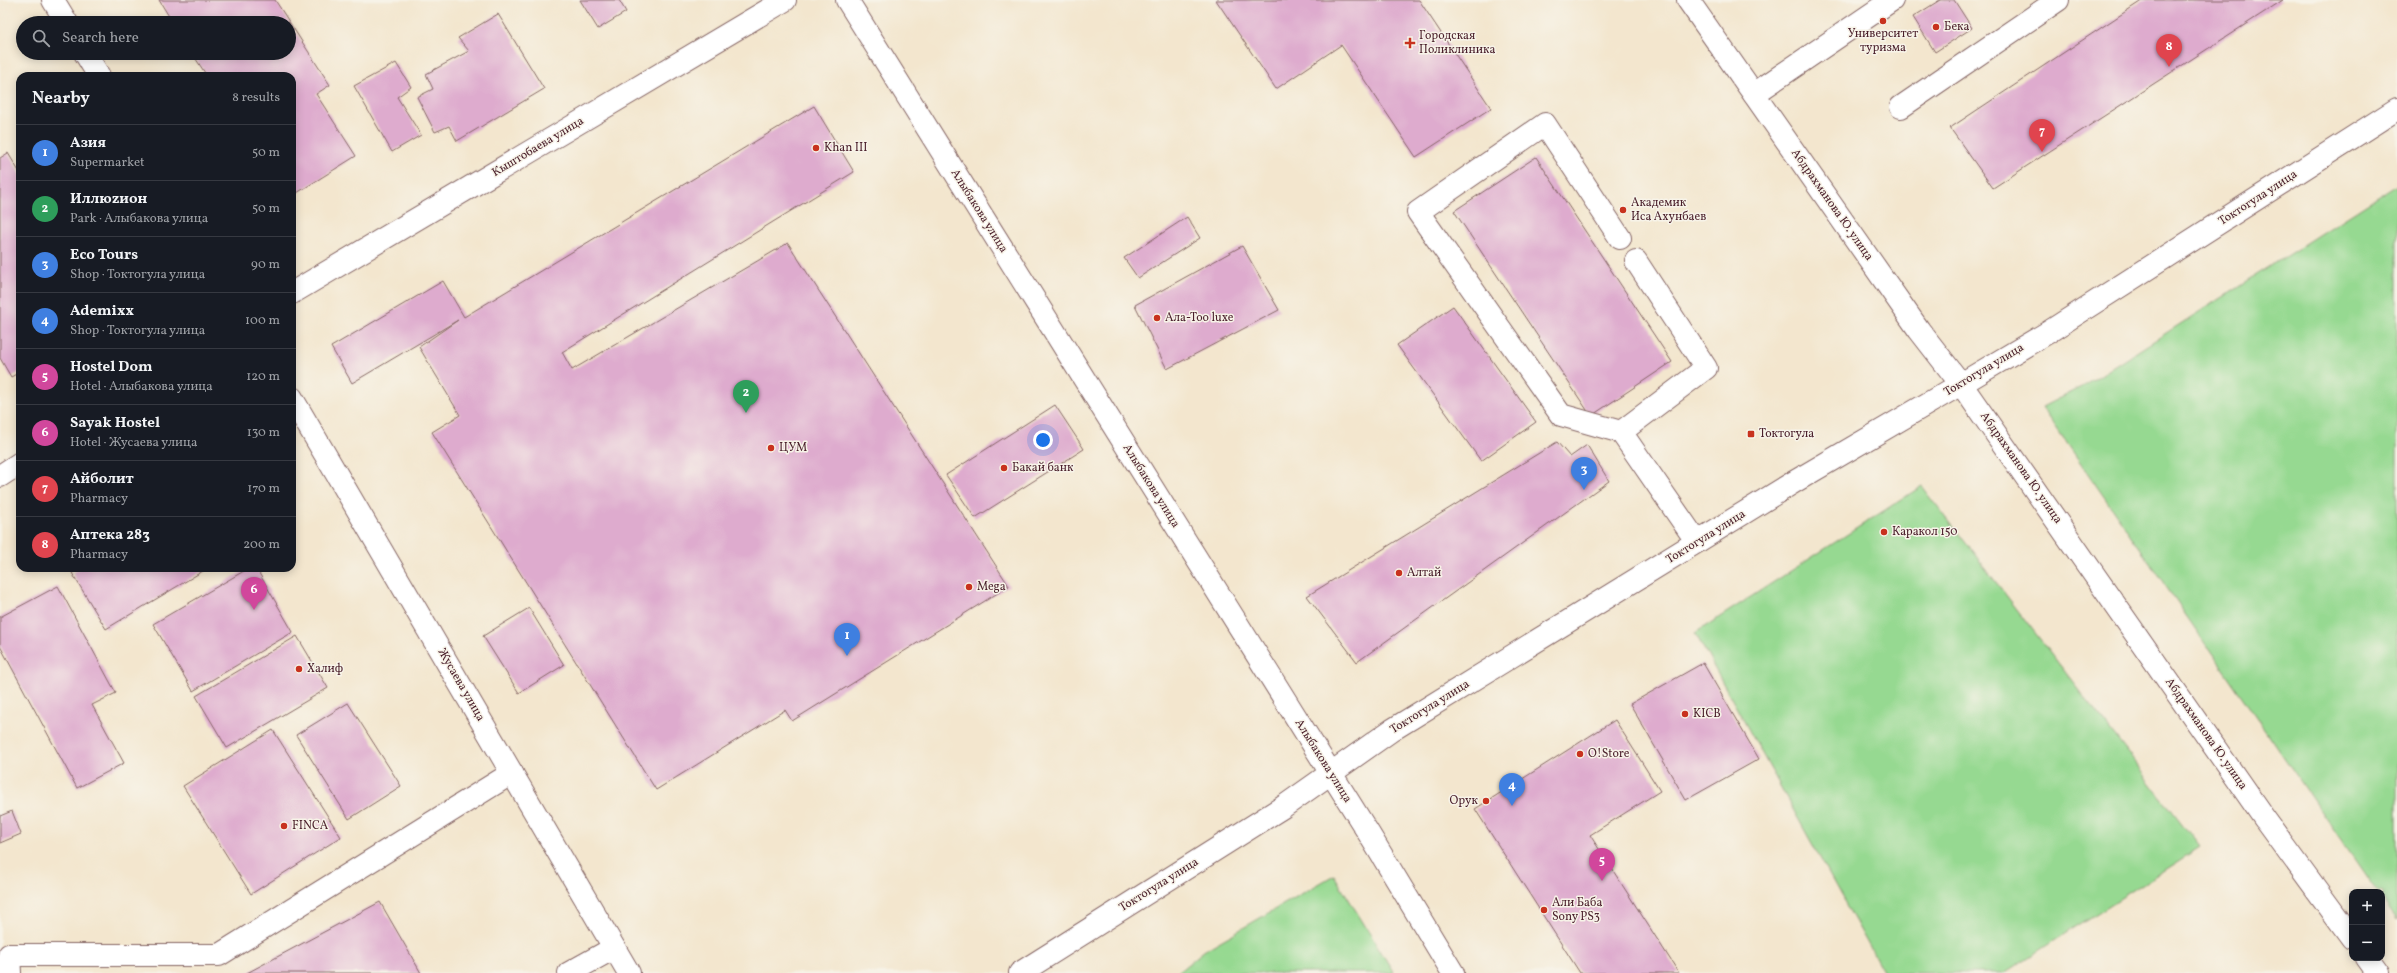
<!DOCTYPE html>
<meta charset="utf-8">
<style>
body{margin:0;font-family:Vollkorn,serif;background:#242831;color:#f1f3f6}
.controls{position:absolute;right:12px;bottom:12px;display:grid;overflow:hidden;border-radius:8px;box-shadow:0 2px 10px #0003}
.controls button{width:36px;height:36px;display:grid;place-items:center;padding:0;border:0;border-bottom:1px solid #363941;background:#171b24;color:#f1f3f6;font:20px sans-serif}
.you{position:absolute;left:1043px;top:440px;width:14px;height:14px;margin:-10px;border:3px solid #fff;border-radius:50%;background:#1a73e8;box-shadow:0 0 0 6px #1a73e833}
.badge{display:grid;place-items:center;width:26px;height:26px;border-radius:50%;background:#0b8043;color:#fff;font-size:13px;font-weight:700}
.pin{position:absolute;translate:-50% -33px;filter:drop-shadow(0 1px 2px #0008)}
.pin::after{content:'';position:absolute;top:21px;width:14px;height:12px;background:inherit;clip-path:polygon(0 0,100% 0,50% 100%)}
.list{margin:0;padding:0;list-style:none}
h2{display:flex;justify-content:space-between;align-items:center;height:52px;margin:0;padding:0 16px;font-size:17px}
h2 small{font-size:13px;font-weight:400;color:#9ea1a6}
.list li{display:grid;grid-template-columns:26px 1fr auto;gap:12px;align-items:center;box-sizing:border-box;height:56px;padding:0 16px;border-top:1px solid #363941}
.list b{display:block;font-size:15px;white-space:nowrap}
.list p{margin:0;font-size:13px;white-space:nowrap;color:#9ea1a6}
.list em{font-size:13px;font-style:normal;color:#9ea1a6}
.icon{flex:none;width:22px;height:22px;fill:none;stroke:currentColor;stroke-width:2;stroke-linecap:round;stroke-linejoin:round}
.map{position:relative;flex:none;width:2397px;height:973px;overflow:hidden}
.search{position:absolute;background:#171b24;box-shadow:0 2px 10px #0003;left:16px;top:16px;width:280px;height:44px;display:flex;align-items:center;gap:10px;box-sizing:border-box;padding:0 14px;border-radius:22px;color:#9ea1a6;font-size:15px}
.panel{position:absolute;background:#171b24;box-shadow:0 2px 10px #0003;left:16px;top:72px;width:280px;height:500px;border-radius:12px}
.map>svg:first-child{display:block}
.green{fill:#96d991;stroke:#707c5e}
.building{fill:#deabce}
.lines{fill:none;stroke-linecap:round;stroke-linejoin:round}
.service-casing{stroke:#856564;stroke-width:24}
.minor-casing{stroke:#856564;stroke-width:24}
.secondary-casing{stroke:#856564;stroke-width:24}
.trunk-casing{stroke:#856564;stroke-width:24}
.service{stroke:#fff;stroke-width:22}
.minor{stroke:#fff;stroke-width:22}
.secondary{stroke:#fff;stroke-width:22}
.trunk{stroke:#fff;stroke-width:22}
.poi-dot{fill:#c8321e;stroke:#f7f3e8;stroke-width:1.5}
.labels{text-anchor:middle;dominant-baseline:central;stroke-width:3;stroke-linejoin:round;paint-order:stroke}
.poi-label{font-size:12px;fill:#4a1f2b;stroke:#f7f3e8;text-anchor:start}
.street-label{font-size:12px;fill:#4a1f2b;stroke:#f7f3e8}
</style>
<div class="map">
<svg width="2397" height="973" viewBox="0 0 2397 973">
<rect width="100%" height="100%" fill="#f7f3e8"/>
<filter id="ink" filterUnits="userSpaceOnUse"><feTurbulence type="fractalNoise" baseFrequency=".025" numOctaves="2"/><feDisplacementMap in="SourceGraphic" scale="8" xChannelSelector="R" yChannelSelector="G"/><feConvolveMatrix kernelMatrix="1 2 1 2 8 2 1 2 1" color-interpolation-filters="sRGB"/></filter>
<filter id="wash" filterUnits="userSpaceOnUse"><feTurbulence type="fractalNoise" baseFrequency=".012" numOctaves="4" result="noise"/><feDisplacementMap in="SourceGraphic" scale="16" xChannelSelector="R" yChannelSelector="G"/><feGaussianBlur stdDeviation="0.9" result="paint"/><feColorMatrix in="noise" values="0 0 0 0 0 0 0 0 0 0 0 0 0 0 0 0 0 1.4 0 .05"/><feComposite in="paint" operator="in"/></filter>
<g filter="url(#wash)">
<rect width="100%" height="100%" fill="#f3e6ce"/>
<g class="green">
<path d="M2397,185V920L2382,899V892H2377L2042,407L2085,385Z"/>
<path d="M1922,486L2200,847L2004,973H1884L1695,633Z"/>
<path d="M1334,875L1394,973H1177L1205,950Z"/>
</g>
<g id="blocks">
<g class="building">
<path d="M159,0H275L330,85L316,94L356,156L292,196V76H207L192,53H289V23H173Z"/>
<path d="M580,0H619L626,12L598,29Z"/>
<path d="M1216,0H1419L1491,108L1416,157L1341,45L1276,89Z"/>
<path d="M1940,0H1954L1972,28L1935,52L1913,17Z"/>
<path d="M2143,0H2283L1993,188L1950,128Z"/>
<path d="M498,14L544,89L457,141L449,126L435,132L417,97L433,89L426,74L469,51L458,38Z"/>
<path d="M396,63L411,87L397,97L421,135L392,152L354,86Z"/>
<path d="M814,106L854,172L562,352L572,370L788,243L1009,586L792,721L785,710L656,790L432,432L460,415L419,347L458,320L352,383L331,347L443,281L464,317Z"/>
<path d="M8,153L20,173V372L11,377L0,358V158Z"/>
<path d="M1536,157L1672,362L1591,416L1454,211Z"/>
<path d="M1187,217L1200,238L1138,278L1124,258Z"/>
<path d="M1242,246L1279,310L1167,369L1135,305Z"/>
<path d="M1453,306L1536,422L1481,461L1397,345Z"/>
<path d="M1055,405L1084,449L975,518L946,475Z"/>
<path d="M1557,442L1570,457L1587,445L1609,481L1357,662L1307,596Z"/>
<path d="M81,568H208L106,629L72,573Z"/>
<path d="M249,568H256L293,632L193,691L153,624Z"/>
<path d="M58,586L116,693L92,705L124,763L77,788L0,646V617Z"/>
<path d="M529,608L564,665L519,693L483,636Z"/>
<path d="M297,636L328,688L227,748L196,696Z"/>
<path d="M1703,663L1759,759L1686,800L1630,704Z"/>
<path d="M348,703L401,786L349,819L296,735Z"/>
<path d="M1615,720L1660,791L1590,835L1679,973H1580L1475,809Z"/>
<path d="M273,730L341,837L251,894L183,786Z"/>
<path d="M12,811L21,834L0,843V816Z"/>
<path d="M380,902L421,973H247Z"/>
</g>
</g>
</g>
<g filter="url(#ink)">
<use href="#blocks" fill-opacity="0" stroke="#856564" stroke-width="1"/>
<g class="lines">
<g class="service-casing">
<g id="service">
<path d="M1754,94L1892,0"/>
<path d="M1901,107L2058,0"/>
<path d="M1620,238L1545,124L1418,212L1561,415L1621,432L1697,542"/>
<path d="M1621,432L1706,368L1636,261"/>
<path d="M10,973L9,955H219L512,773"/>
<path d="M569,973L614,948"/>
</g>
</g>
<g class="minor-casing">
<g id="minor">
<path d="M53,0L67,23"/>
<path d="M847,0L1369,834L1453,973"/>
<path d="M85,53L99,76"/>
<path d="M292,293L785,0"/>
<path d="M292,398L629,973"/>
<path d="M0,476L20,463"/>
</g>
</g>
<g class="secondary-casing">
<g id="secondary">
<path d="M2352,938L2264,818L1961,384L2047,333L2397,109"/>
<path d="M2367,958L2378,973"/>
</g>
</g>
<g class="trunk-casing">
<path id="trunk" d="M1020,973L1283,807L1392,730L1794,482L1961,384L1919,330L1688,0"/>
</g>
<use href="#service" class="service"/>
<use href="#minor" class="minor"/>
<use href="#secondary" class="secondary"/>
<use href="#trunk" class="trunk"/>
</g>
</g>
<g class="poi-dot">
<circle cx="1883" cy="21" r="4"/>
<circle cx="1936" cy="27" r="4"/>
<path d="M1408 37h4v4h4v4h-4v4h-4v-4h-4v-4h4z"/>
<circle cx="816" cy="148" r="4"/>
<circle cx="1623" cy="210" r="4"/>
<circle cx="1157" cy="318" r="4"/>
<rect x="1747" y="430" width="8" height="8" rx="2"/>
<circle cx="771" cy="448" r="4"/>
<circle cx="1004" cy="468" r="4"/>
<circle cx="1884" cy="532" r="4"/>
<circle cx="1399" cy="573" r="4"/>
<circle cx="969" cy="587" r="4"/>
<circle cx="299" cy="669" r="4"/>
<circle cx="1685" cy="714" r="4"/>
<circle cx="1580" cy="754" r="4"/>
<circle cx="1486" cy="801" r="4"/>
<circle cx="284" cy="826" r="4"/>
<circle cx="1544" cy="910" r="4"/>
</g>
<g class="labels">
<g class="poi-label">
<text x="1944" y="27">Бека</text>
<text x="1883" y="34" text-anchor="middle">Университет<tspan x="1883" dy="14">туризма</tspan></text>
<text x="1419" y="36">Городская<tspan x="1419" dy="14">Поликлиника</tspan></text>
<text x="824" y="148">Khan III</text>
<text x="1631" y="203">Академик<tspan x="1631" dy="14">Иса Ахунбаев</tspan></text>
<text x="1165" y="318">Ала-Тоо luxe</text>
<text x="1759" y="434">Токтогула</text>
<text x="779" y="448">ЦУМ</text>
<text x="1012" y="468">Бакай банк</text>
<text x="1892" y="532">Каракол 150</text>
<text x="1407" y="573">Алтай</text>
<text x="977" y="587">Mega</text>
<text x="307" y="669">Халиф</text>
<text x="1693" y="714">KICB</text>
<text x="1588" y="754">O!Store</text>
<text x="1478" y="801" text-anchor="end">Орук</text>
<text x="292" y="826">FINCА</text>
<text x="1552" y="903">Али Баба<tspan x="1552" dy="14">Sony PS3</tspan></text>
</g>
<g class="street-label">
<text transform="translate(538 147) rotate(-31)">Кыштобаева улица</text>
<text transform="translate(2258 198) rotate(-33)">Токтогула улица</text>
<text transform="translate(1832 205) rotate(55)">Абдрахманова Ю. улица</text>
<text transform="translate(979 211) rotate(58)">Алыбакова улица</text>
<text transform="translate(1984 370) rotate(-31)">Токтогула улица</text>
<text transform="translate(2021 468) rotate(55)">Абдрахманова Ю. улица</text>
<text transform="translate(1151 486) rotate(58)">Алыбакова улица</text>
<text transform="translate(1706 537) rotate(-32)">Токтогула улица</text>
<text transform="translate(461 685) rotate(60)">Жусаева улица</text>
<text transform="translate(1430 707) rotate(-32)">Токтогула улица</text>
<text transform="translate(2206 734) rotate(55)">Абдрахманова Ю. улица</text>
<text transform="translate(1323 761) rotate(58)">Алыбакова улица</text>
<text transform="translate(1159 885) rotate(-32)">Токтогула улица</text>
</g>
</g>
</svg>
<div class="controls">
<button>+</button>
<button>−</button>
</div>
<div class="you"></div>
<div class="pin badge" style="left:847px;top:656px;background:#3f7fe0">1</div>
<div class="pin badge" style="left:746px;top:413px;background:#2e9e5b">2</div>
<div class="pin badge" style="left:1584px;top:490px;background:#3f7fe0">3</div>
<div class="pin badge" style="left:1512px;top:806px;background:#3f7fe0">4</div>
<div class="pin badge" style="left:1602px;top:881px;background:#d1479c">5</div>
<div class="pin badge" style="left:254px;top:610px;background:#d1479c">6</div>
<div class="pin badge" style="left:2042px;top:152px;background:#e0444e">7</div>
<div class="pin badge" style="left:2169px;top:67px;background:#e0444e">8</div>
<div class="search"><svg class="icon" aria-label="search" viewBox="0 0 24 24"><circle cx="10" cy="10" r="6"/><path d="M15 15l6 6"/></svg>Search here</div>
<section class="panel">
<h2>Nearby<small>8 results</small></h2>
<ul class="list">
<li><span class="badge" style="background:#3f7fe0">1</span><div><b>Азия</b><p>Supermarket</p></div><em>50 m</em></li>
<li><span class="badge" style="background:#2e9e5b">2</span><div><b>Иллюzион</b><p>Park · Алыбакова улица</p></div><em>50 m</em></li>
<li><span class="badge" style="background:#3f7fe0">3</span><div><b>Eco Tours</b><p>Shop · Токтогула улица</p></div><em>90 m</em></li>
<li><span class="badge" style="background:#3f7fe0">4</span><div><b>Ademixx</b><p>Shop · Токтогула улица</p></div><em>100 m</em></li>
<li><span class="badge" style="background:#d1479c">5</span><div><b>Hostel Dom</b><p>Hotel · Алыбакова улица</p></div><em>120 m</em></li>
<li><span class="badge" style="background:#d1479c">6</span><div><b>Sayak Hostel</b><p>Hotel · Жусаева улица</p></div><em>130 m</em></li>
<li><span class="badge" style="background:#e0444e">7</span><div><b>Айболит</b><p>Pharmacy</p></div><em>170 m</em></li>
<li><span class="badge" style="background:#e0444e">8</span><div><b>Аптека 283</b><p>Pharmacy</p></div><em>200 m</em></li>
</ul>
</section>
</div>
